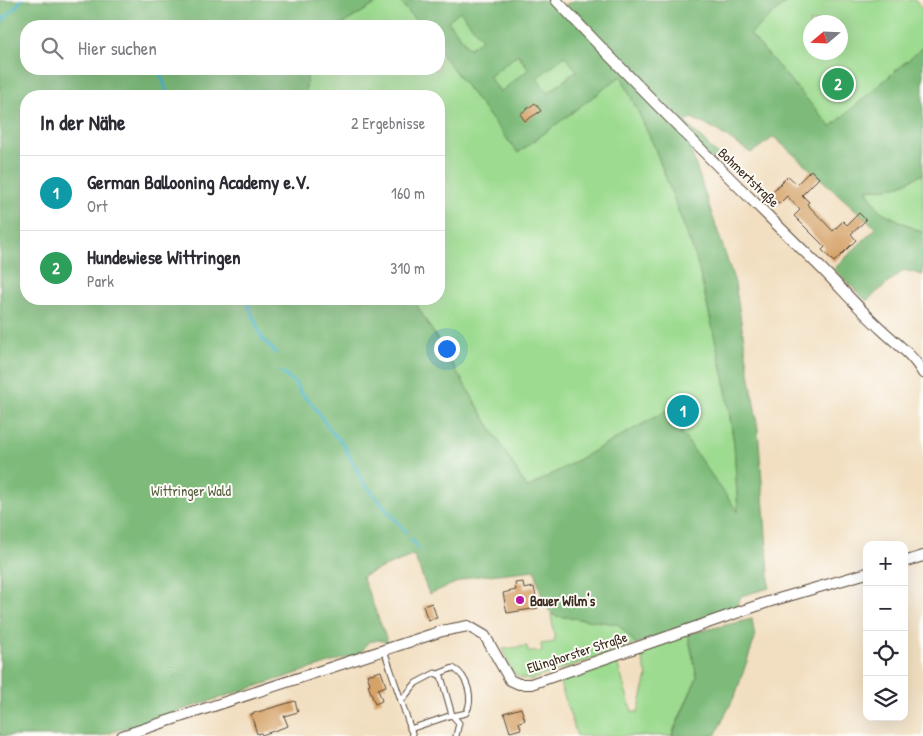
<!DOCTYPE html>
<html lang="de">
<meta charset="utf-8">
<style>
body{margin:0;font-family:"Patrick Hand",sans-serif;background:#f7f7f7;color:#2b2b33}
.controls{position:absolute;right:15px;bottom:15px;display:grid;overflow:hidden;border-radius:10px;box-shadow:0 5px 20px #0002}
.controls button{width:45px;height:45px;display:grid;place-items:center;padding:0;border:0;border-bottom:1px solid #e1e1e2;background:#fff;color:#2b2b33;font:25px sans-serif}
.compass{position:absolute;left:803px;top:15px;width:45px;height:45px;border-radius:50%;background:#fff;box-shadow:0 5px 20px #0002;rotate:251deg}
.you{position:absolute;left:446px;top:348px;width:18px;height:18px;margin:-12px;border:4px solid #fff;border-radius:50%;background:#1a73e8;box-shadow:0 0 0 8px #1a73e833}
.badge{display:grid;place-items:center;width:32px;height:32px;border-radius:50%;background:#b5179e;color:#fff;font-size:16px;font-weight:700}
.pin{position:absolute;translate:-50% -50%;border:2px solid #fff;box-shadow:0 1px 5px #0006}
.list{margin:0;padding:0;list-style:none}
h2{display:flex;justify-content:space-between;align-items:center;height:65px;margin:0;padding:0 20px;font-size:21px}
h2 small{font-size:16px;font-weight:400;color:#7c7c81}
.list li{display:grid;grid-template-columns:32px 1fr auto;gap:15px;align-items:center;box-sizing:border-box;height:75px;padding:0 20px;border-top:1px solid #e1e1e2}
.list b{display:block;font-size:19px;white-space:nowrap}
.list p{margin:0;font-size:16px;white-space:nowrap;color:#7c7c81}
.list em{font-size:16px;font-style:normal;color:#7c7c81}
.icon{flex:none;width:28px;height:28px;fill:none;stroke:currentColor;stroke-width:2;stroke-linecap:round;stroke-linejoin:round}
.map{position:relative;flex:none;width:923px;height:736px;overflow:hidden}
.search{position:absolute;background:#fff;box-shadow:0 5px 20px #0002;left:20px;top:20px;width:425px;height:55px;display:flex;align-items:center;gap:12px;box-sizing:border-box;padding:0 18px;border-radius:20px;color:#7c7c81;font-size:19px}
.panel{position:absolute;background:#fff;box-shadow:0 5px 20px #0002;left:20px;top:90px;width:425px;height:215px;border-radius:20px}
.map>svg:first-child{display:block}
.green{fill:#9ddb90;stroke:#6c8257;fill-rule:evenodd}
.forest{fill:#7ebb7a;stroke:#5c724c;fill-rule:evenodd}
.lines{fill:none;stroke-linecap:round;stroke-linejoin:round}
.stream{stroke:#4eb7cc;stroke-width:3}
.building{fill:#d5a268}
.lane-casing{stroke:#564536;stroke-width:7}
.street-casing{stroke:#564536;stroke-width:12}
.lane{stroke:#fff;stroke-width:5}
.street{stroke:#fff;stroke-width:10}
.poi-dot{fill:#b5179e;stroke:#fdfcf7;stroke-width:2}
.labels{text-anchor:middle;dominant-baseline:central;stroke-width:4;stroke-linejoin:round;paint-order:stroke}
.street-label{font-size:14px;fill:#3b2a1e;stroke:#fdfcf7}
.park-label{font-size:14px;fill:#585f40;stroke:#fdfcf7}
.poi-label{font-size:14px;font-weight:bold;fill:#3b2a1e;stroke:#fdfcf7;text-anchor:start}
</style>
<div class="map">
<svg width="923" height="736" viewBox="0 0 923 736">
<rect width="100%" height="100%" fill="#fdfcf7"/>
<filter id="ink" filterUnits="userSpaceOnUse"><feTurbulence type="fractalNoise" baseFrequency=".02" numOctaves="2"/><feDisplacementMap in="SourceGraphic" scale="10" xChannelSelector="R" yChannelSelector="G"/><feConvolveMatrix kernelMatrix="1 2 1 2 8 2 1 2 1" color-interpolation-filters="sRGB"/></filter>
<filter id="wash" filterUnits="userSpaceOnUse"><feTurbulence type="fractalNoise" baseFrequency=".0096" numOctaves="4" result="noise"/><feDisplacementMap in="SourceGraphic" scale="20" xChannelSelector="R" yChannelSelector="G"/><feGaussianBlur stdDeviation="1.12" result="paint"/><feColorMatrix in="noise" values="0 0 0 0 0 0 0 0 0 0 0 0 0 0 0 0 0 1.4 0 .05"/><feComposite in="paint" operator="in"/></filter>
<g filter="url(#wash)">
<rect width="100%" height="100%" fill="#f2dfc1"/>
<g class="green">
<path d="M382,0H399L420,26H339Z"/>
<path d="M789,0H915L923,10V47L831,127L750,34ZM810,22H840V52H810Z"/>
<path d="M460,10L482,39L470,49L447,20Z"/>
<path d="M439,51L518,153L621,75L654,146L697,261L724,378L734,444L738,513L666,411L527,488L413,299H439V96H305L308,69H439Z"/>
<path d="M517,54L529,69L501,92L489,77Z"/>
<path d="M565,55L577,70L548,93L536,78Z"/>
<path d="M923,174V233L880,211L866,190L896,187Z"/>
<path d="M551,614L556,616L618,624L636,644L530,680C510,677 509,666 503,649L527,646L528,652H542L541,644L555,642Z"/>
<path d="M688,634L697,677L671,736H577L559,680L616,659L632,712H638L647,676L640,651Z"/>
</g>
<g class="forest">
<path d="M0,0H382L339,26H26V69H308L305,96H26V299H413L527,488L666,411L738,512L734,444L724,378L697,261L654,146L621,76L518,153L439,51V26H420L399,0H556L562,6L576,0H789L750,34L831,127L923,47V174L896,187L866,190L880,211L923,233V275L904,270L866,301L834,269L876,228L774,137L751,153L713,128L691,118L686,123L730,167L690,148L735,283L758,429L769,574V588L741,596L737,606L733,609L636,644L618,624L556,616C542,609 539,583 535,570L470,577L429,594L414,555L362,576L388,643L379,640L368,642L361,653L100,736H0ZM460,11L482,39L469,49L448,21ZM518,54L529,69L500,92L489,77ZM565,56L577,71L548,93L537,78Z"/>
<path d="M752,619L755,638L736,693L715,736H672L697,677L688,634Z"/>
</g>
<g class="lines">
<g class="stream">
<path d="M0,23L22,0"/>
<path d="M158,69L169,96"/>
<path d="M246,299L262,338L276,353"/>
<path d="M281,372L295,383L300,392L314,406L327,426L343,444L364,483L406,532"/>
<path d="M411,539L419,549"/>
</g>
</g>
<g id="blocks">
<g class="building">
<path d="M535,103L541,111L525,121L520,114Z"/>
<path d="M811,170L819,178L802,195L809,202L807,204L833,231L843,221L847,225L859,213L866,220L851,234L856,240L834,262L822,250L825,247L794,216L800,210L787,196L779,204L769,195L788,176L797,184Z"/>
<path d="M523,582L524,589L534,587L538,608L507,613L503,593L516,590L515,583Z"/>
<path d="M432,603L437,618L428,620L423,606Z"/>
<path d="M381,671L386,686L378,689L382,701L375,704L368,685L370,684L367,675Z"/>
<path d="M295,701L298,712L284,716L288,726L262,735L261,733L257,734L251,714Z"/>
<path d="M521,708L525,720L519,722L521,729L510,732L504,713Z"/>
</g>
</g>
</g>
<g filter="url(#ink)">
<use href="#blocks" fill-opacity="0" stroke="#564536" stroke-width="1"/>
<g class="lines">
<g class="lane-casing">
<g id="lane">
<path d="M384,650L413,736"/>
<path d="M438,674L453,668C468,676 474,699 466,713L453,716"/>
<path d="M401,701L416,683L435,673L441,676L452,715"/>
<path d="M410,729L452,715L459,723L456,736"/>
</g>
</g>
<g class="street-casing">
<g id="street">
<path d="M556,0C639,88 725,174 812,259C836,282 857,307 881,329C896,343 913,355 923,373"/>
<path d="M904,562L923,556"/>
<path d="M122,736L442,631L468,626L485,636L510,680L519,684H531L768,602L867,573"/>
</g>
</g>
<use href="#lane" class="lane"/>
<use href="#street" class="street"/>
</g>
</g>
<circle class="poi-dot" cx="520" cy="600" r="5"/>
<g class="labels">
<g class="street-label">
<text transform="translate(749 177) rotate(44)">Bohmertstraße</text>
<text transform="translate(577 652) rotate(-18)">Ellinghorster Straße</text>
</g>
<g class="park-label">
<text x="191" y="490">Wittringer Wald</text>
</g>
<g class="poi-label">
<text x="530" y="600">Bauer Wilm's</text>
</g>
</g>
</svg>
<div class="controls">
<button>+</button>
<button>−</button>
<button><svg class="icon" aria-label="locate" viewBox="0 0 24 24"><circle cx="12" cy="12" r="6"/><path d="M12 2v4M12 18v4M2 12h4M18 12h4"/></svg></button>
<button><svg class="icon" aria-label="layers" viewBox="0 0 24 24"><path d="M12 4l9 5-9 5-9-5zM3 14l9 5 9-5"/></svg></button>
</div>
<svg class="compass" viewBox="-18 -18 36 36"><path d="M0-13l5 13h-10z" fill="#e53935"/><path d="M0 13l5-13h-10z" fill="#7c7c81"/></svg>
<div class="you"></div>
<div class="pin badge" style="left:683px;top:411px;background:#0f9aa8">1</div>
<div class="pin badge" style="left:838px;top:84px;background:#2e9e5b">2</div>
<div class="search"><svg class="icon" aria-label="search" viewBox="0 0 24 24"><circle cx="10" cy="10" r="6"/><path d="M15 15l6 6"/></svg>Hier suchen</div>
<section class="panel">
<h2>In der Nähe<small>2 Ergebnisse</small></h2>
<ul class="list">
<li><span class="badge" style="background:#0f9aa8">1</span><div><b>German Ballooning Academy e.V.</b><p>Ort</p></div><em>160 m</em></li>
<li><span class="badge" style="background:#2e9e5b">2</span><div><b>Hundewiese Wittringen</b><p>Park</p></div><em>310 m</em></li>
</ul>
</section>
</div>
